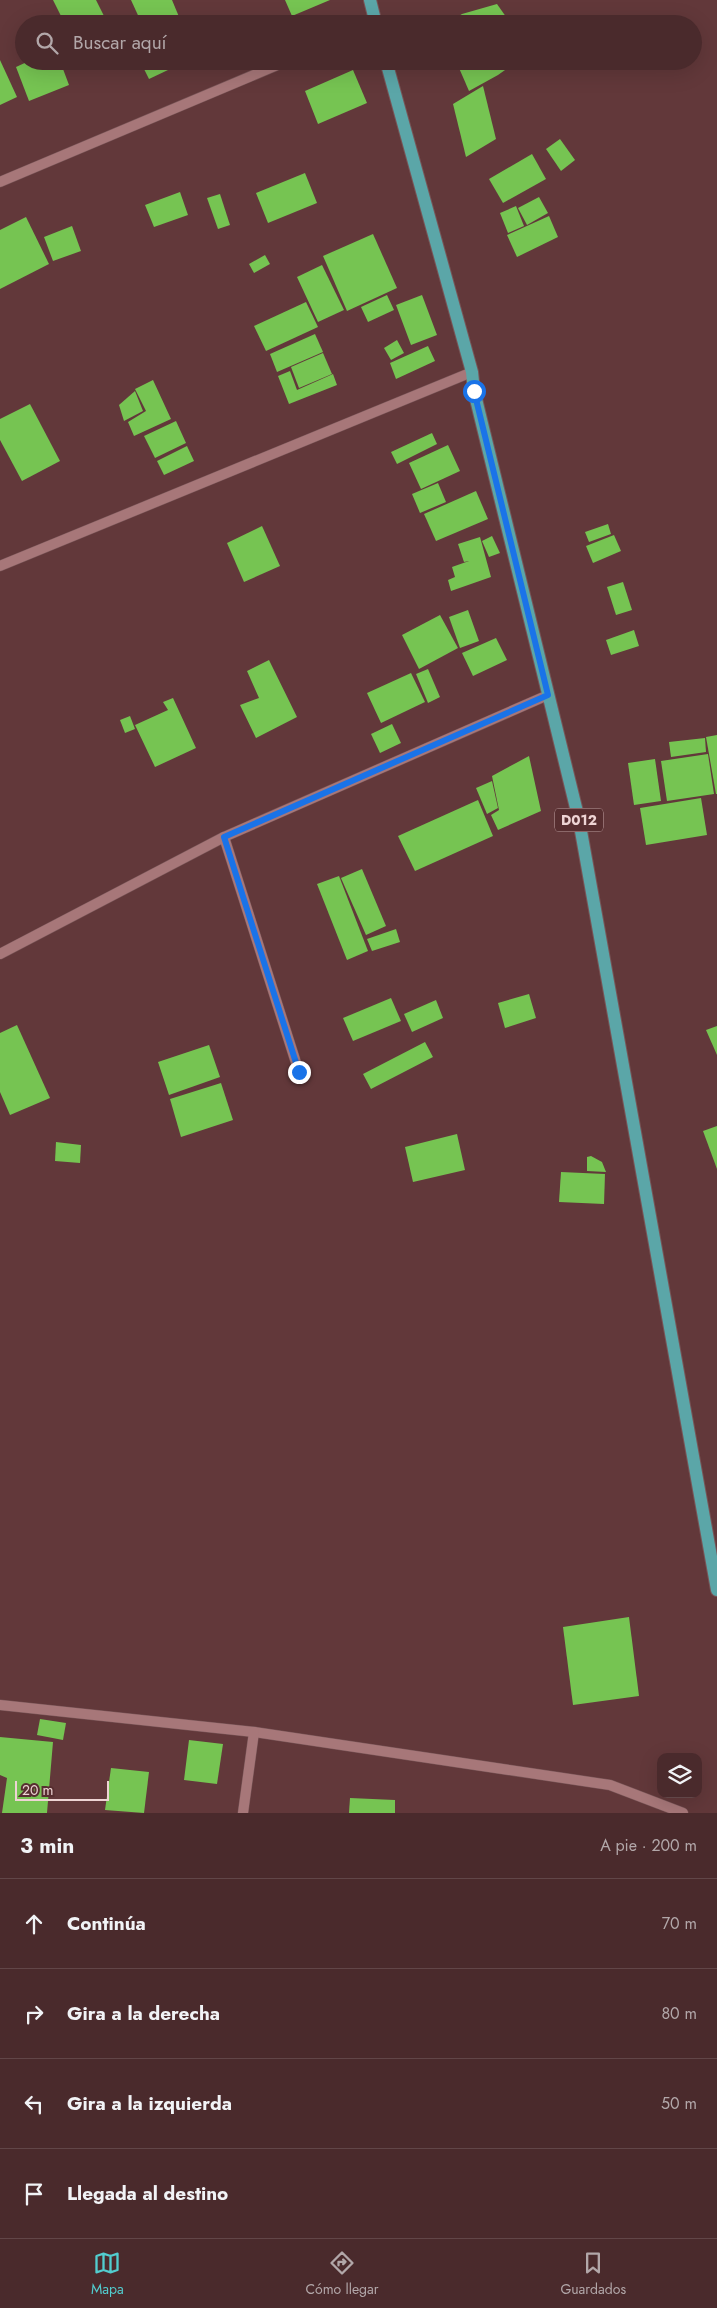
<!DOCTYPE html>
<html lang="es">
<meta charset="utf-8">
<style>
body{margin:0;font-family:Jost,sans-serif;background:#543638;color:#f1f3f6}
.controls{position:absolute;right:15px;bottom:15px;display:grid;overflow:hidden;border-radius:10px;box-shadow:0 5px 20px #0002}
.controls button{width:45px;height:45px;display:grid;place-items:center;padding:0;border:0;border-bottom:1px solid #614648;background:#4a2a2c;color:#f1f3f6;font:25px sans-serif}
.scale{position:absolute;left:15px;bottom:12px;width:94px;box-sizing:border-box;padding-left:5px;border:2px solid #eed4d4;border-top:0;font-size:14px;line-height:18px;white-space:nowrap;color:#eed4d4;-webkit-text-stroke:4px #572e30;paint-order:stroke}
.stop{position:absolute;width:15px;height:15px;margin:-11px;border:4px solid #1a73e8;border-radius:50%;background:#fff}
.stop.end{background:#1a73e8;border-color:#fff;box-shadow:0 1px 5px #0008}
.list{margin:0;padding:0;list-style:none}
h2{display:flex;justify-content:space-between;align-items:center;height:65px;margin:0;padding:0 20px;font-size:21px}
h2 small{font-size:16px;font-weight:400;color:#b2a7a9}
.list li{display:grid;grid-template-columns:32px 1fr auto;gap:15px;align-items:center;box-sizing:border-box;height:90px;padding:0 20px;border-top:1px solid #614648}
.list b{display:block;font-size:19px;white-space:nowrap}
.list em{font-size:16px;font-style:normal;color:#b2a7a9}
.icon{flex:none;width:28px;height:28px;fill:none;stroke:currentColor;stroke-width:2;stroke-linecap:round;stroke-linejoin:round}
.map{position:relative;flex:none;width:717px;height:1813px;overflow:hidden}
.search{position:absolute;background:#4a2a2c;box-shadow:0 5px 20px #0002;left:15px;right:15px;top:15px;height:55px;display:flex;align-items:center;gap:12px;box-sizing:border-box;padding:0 18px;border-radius:28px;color:#b2a7a9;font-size:19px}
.sheet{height:425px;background:#4a2a2c}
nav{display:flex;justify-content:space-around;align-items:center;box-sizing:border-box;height:70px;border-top:1px solid #614648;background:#4a2a2c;font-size:14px;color:#b2a7a9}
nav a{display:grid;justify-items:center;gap:2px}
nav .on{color:#52cdcf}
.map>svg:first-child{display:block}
.building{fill:#76c452}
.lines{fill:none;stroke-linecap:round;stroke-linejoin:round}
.street-casing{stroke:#785557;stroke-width:11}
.primary-casing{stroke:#785557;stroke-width:14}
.street{stroke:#a77779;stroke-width:10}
.primary{stroke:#5ba6a8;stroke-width:12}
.route{stroke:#1a73e8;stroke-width:6}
.labels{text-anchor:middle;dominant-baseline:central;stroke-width:5;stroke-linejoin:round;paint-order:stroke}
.shield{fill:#572e30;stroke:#c1a2a3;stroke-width:1}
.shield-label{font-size:14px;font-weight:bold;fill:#eed4d4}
</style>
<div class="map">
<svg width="717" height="1813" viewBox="0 0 717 1813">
<rect width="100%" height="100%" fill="#62383a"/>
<g class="building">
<path d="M53,0H96L106,20L99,24H65Z"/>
<path d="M131,0H172L182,24H142Z"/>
<path d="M285,0H330L292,16Z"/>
<path d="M497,4L511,24H446L462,14Z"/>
<path d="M0,60L17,97L0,105Z"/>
<path d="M29,61H60L69,85L29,101L16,67Z"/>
<path d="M156,61H187L149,79L143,67Z"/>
<path d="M456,61H518L498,75L469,91Z"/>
<path d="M353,70L367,103L318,124L305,91Z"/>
<path d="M483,86L496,139L466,157L453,104Z"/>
<path d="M560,139L575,160L561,171L546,149Z"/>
<path d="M532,154L546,179L503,203L489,179Z"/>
<path d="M305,173L317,203L268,223L256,193Z"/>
<path d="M180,192L188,215L154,227L145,205Z"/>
<path d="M220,194L230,225L218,229L207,198Z"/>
<path d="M539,197L548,213L527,225L518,208Z"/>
<path d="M516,206L524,226L508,233L500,213Z"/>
<path d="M549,216L558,237L517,257L507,235Z"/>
<path d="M26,217L49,264L0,289V230Z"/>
<path d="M72,226L81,251L53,261L44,237Z"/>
<path d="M373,234L397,288L347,311L323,256Z"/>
<path d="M265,255L270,264L254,273L249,264Z"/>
<path d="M322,265L344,310L318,322L297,277Z"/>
<path d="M387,295L394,310L368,322L361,307Z"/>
<path d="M422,295L437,335L411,345L396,305Z"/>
<path d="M306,302L318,327L266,351L254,326Z"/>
<path d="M315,334L323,352L277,372L270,354Z"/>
<path d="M397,340L404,353L391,360L384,348Z"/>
<path d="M428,346L435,361L396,379L390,363Z"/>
<path d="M323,353L332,374L299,388L291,367Z"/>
<path d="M290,371L297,390L333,374L337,385L289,404L278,376Z"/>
<path d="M153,380L171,419L134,436L128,422L146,411L135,389Z"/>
<path d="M135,391L143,411L124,421L119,405Z"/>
<path d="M30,404L60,461L22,481L0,440V419Z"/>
<path d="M176,421L186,443L155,458L144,436Z"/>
<path d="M432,433L437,444L397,464L391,452Z"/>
<path d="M448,445L460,471L421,489L409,463Z"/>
<path d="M187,446L194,461L164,475L157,461Z"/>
<path d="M438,483L446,502L420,513L412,494Z"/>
<path d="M476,491L488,519L436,541L424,514Z"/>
<path d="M608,524L611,534L589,542L585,532Z"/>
<path d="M262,526L280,566L244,582L227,543Z"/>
<path d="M614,535L621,551L593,563L586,546Z"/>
<path d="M492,536L500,553L489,557L482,541Z"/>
<path d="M480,537L491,577L451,591L448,580L455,577L452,567L469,561L464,562L458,544Z"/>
<path d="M623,582L632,610L616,615L607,587Z"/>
<path d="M468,610L479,641L460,648L449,617Z"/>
<path d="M440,615L458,648L419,669L402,635Z"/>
<path d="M634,630L639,646L611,655L606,640Z"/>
<path d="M496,638L507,660L473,676L462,653Z"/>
<path d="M269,660L297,717L256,738L240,705L259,698L247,671Z"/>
<path d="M428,669L440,697L428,703L416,674Z"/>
<path d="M411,673L425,702L381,723L367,693Z"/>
<path d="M173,698L196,748L155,767L135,725L168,710L163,702Z"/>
<path d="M130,716L135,729L125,733L120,720Z"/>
<path d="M392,724L401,743L380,753L371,734Z"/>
<path d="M717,735V794H716L706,737Z"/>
<path d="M705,738L706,752L671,757L669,742Z"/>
<path d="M708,754L714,794L667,801L661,761Z"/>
<path d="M529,756L541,811L498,830L491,815L499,810L492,776Z"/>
<path d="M655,759L661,801L634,805L628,763Z"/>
<path d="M492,781L498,808L487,814L476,788Z"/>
<path d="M701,798L707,835L646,845L640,808Z"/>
<path d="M478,800L493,836L415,871L398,836Z"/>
<path d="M362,869L386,926L366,935L341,878Z"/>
<path d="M339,876L368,951L347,960L317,884Z"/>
<path d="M396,929L400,942L372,951L367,939Z"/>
<path d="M529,994L536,1018L505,1028L498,1003Z"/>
<path d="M391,998L401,1021L353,1041L343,1018Z"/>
<path d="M436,1000L443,1018L412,1032L404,1014Z"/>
<path d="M17,1025L50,1098L10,1115L0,1092V1033Z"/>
<path d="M717,1026V1055L706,1030Z"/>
<path d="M425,1042L433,1057L371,1089L363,1074Z"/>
<path d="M209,1045L220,1077L169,1095L158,1062Z"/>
<path d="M221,1083L233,1120L181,1137L170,1099Z"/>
<path d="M717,1126V1169L703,1131Z"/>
<path d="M457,1134L465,1170L413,1182L405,1147Z"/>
<path d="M56,1142L81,1145L80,1163L55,1161Z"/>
<path d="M591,1156L602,1162L606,1172L587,1171V1157Z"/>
<path d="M561,1172L605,1174L604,1204L559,1202Z"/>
<path d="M629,1617L639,1696L573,1705L563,1627Z"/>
<path d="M40,1719L66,1723L63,1740L37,1735Z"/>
<path d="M0,1737L53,1742L47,1813H2L7,1778L0,1775Z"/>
<path d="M189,1740L223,1744L217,1784L184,1780Z"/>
<path d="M111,1768L149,1772L144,1813L105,1810Z"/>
<path d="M350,1798L395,1800V1813H349Z"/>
</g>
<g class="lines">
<g class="street-casing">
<g id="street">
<path d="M0,182L287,61"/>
<path d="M0,566L472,372"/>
<path d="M224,837L299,1072"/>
<path d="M0,954L224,837L548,695"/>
<path d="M0,1705L254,1732L610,1785L683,1813"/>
<path d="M243,1813L254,1732"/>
</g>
</g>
<g class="primary-casing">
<g id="primary">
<path d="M370,0L376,24"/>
<path d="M386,61L472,372L474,391L579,820L717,1590"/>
</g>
</g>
<use href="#street" class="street"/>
<use href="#primary" class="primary"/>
</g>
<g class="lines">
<path class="route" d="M299,1072L224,837L548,695L474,391"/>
</g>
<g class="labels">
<rect class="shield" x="555" y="808.5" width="48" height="23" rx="4"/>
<g class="shield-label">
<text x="579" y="820">D012</text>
</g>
</g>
</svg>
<div class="controls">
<button><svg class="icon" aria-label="layers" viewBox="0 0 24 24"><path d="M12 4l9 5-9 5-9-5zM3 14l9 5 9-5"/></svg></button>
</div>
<div class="scale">20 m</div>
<div class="stop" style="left:474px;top:391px"></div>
<div class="stop end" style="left:299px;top:1072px"></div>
<div class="search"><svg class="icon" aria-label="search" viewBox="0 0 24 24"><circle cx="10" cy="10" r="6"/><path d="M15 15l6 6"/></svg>Buscar aquí</div>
</div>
<section class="sheet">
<h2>3 min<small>A pie · 200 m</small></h2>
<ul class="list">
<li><svg class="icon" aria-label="ahead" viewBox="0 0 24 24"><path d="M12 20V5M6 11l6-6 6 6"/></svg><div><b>Continúa</b></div><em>70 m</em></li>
<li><svg class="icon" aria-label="right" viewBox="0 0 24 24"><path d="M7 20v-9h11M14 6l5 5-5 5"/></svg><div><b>Gira a la derecha</b></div><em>80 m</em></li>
<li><svg class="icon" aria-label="left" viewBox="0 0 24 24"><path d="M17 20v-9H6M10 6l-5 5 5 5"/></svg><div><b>Gira a la izquierda</b></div><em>50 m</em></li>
<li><svg class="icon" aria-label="arrive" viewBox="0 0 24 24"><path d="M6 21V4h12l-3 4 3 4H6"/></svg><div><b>Llegada al destino</b></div></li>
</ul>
</section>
<nav>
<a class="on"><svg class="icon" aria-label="map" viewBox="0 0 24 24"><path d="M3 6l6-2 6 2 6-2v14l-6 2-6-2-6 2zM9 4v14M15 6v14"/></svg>Mapa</a>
<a><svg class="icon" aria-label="directions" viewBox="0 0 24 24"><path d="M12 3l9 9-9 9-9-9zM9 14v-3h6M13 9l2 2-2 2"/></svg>Cómo llegar</a>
<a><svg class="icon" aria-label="saved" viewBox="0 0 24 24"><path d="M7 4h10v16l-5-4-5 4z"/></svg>Guardados</a>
</nav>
